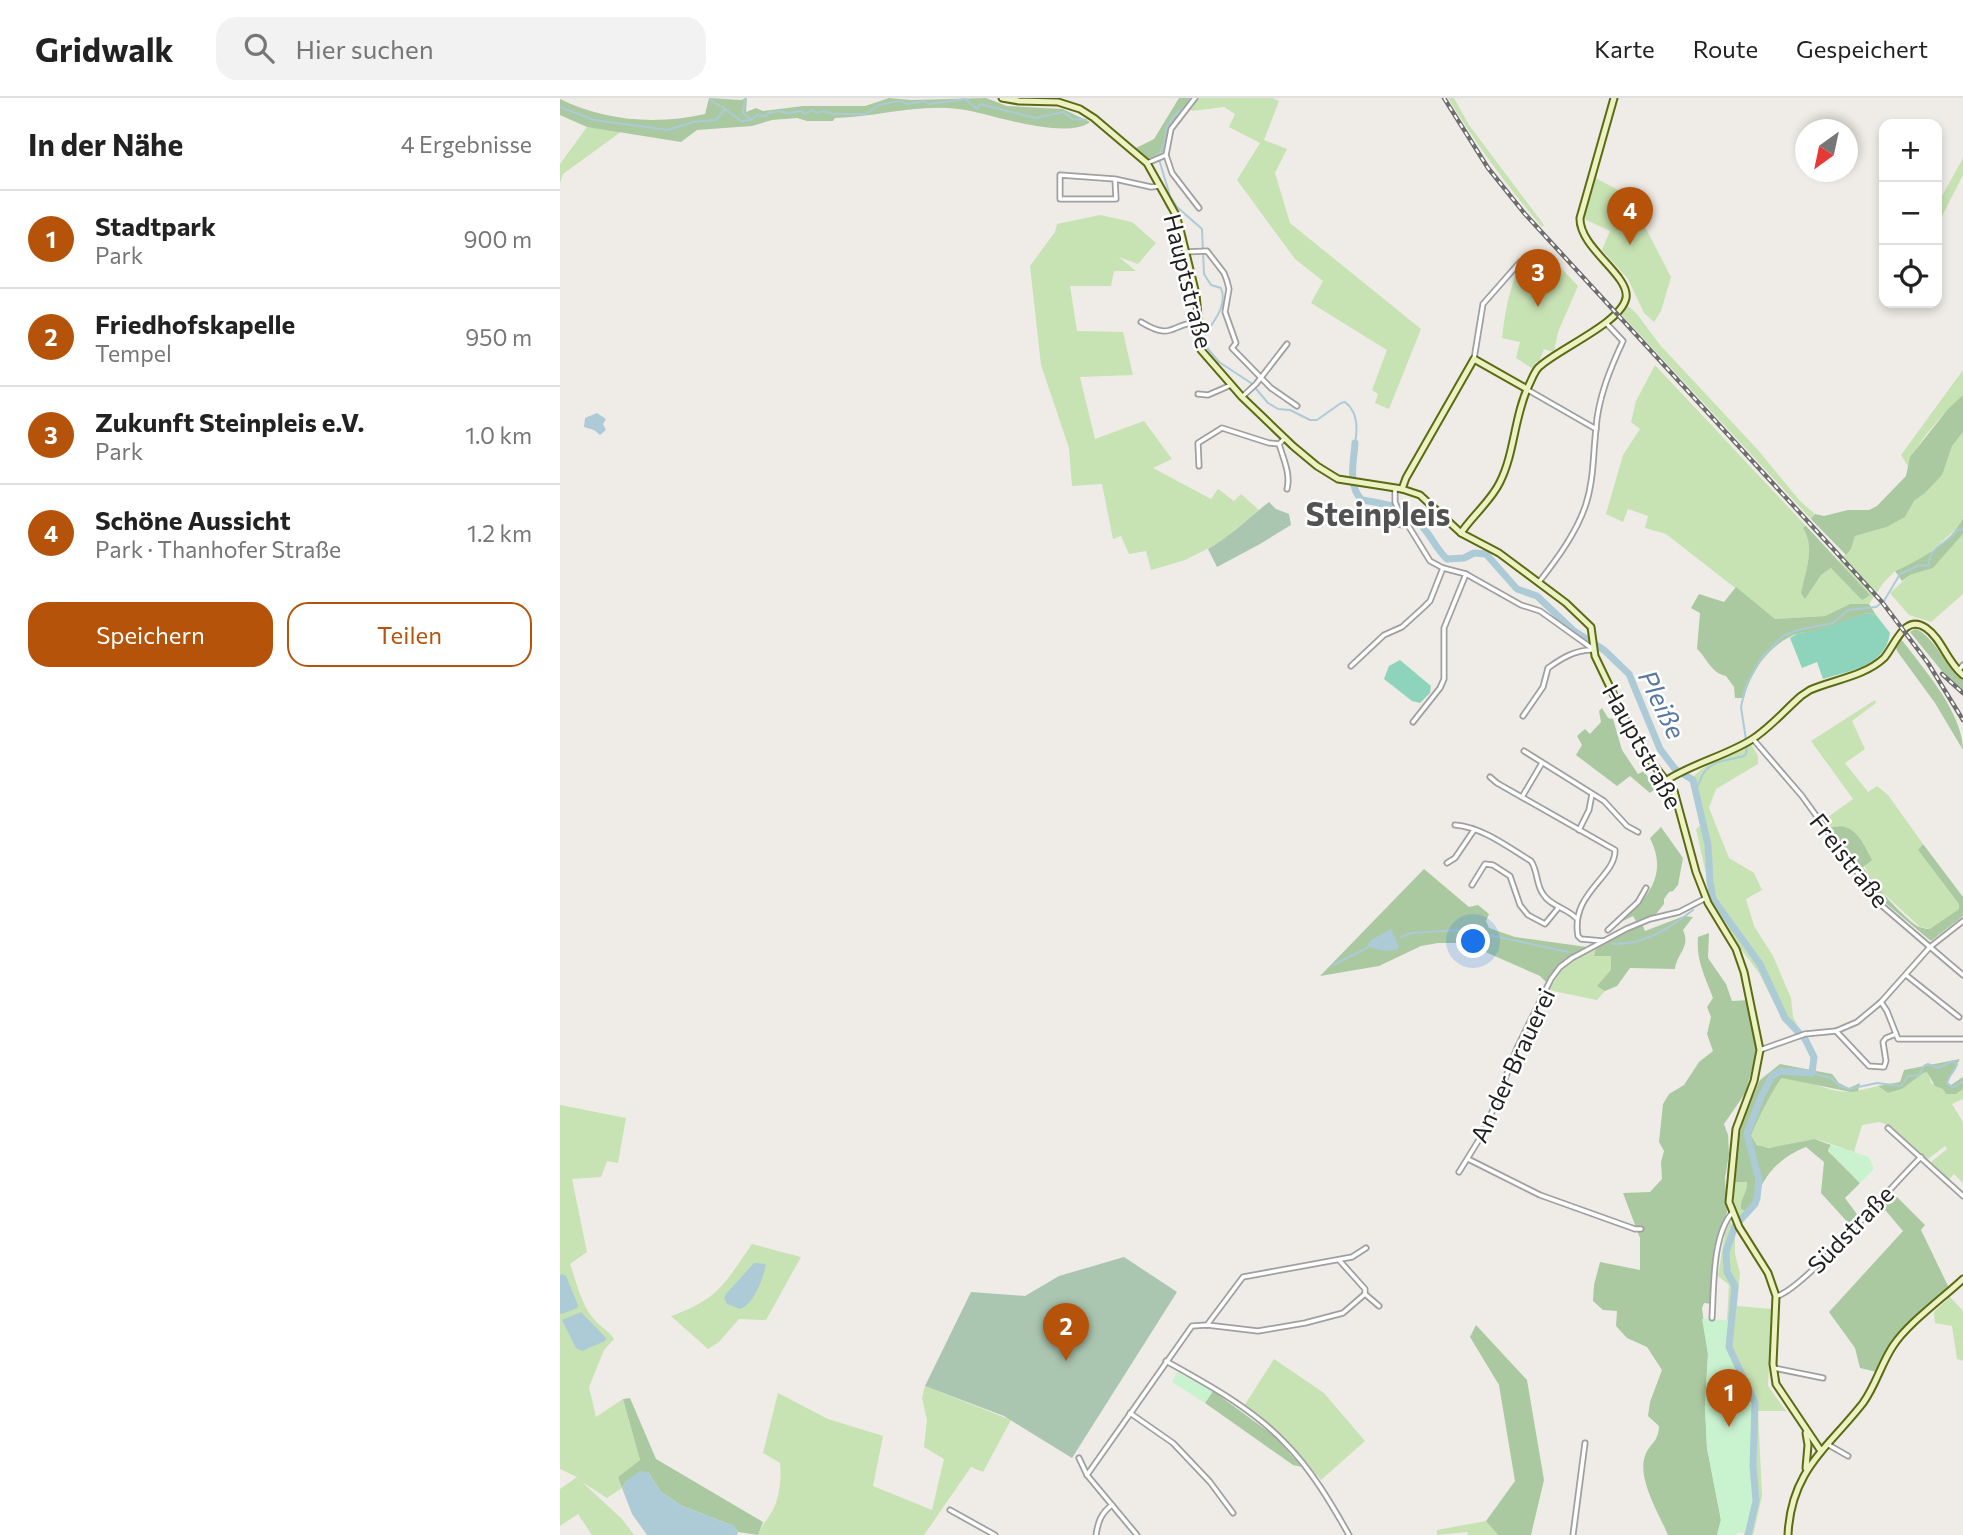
<!DOCTYPE html>
<html lang="de">
<meta charset="utf-8">
<style>
body{margin:0;font-family:Commissioner,sans-serif;background:#f2f2f2;color:#222}
.controls{position:absolute;right:21px;top:21px;display:grid;overflow:hidden;border-radius:14px;box-shadow:0 4px 10px #0003}
.controls button{width:63px;height:63px;display:grid;place-items:center;padding:0;border:0;border-bottom:2px solid #e0e0e0;background:#fff;color:#222;font:35px sans-serif}
.compass{position:absolute;left:1235px;top:21px;width:63px;height:63px;border-radius:50%;background:#fff;box-shadow:0 4px 10px #0003;rotate:213deg}
.you{position:absolute;left:914px;top:844px;width:24px;height:24px;margin:-18px;border:5px solid #fff;border-radius:50%;background:#1a73e8;box-shadow:0 0 0 10px #1a73e833}
.badge{display:grid;place-items:center;width:46px;height:46px;border-radius:50%;background:#b45309;color:#fff;font-size:23px;font-weight:700}
.pin{position:absolute;translate:-50% -58px;filter:drop-shadow(0 2px 4px #0008)}
.pin::after{content:'';position:absolute;top:37px;width:24px;height:21px;background:inherit;clip-path:polygon(0 0,100% 0,50% 100%)}
.list{margin:0;padding:0;list-style:none}
h2{display:flex;justify-content:space-between;align-items:center;height:91px;margin:0;padding:0 28px;font-size:30px}
h2 small{font-size:23px;font-weight:400;color:#767676}
.list li{display:grid;grid-template-columns:46px 1fr auto;gap:21px;align-items:center;box-sizing:border-box;height:98px;padding:0 28px;border-top:2px solid #e0e0e0}
.list b{display:block;font-size:26px;white-space:nowrap}
.list p{margin:0;font-size:23px;white-space:nowrap;color:#767676}
.list em{font-size:23px;font-style:normal;color:#767676}
.actions{display:flex;gap:14px;padding:21px 28px}
.actions a{flex:1;padding:16px 0;border:2px solid #b45309;border-radius:21px;text-align:center;font-size:24px;color:#b45309}
.actions .main{background:#b45309;color:#fff}
.icon{flex:none;width:38px;height:38px;fill:none;stroke:currentColor;stroke-width:2;stroke-linecap:round;stroke-linejoin:round}
.map{position:relative;flex:none;width:1403px;height:1437px;overflow:hidden}
header{display:flex;align-items:center;gap:42px;box-sizing:border-box;height:98px;padding:0 35px;background:#fff;border-bottom:2px solid #e0e0e0}
header strong{font-size:33px}
nav{display:flex;gap:38px;margin-inline-start:auto;font-size:24px}
.search{width:490px;height:63px;background:#f2f2f2;display:flex;align-items:center;gap:18px;box-sizing:border-box;padding:0 24px;border-radius:21px;color:#767676;font-size:26px}
main{display:flex}
aside{flex:1;background:#fff}
.map>svg:first-child{display:block}
.grass{fill:#c7e2b3}
.forest{fill:#aac9a0}
.cemetery{fill:#aac5b0}
.park{fill:#c9f3cf}
.pitch{fill:#8ed4bd}
.water{fill:#accbd7}
.lines{fill:none;stroke-linecap:round;stroke-linejoin:round}
.stream{stroke:#accbd7;stroke-width:2}
.river{stroke:#accbd7;stroke-width:7}
.street-casing{stroke:#a0a0a0;stroke-width:7}
.secondary-casing{stroke:#5b6a13;stroke-width:9}
.street{stroke:#fff;stroke-width:3.5}
.secondary{stroke:#ecf2c1;stroke-width:5}
.rail-casing{stroke:#6d6d6d;stroke-width:4.5}
.rail{stroke:#fff;stroke-width:2;stroke-dasharray:5;stroke-linecap:butt}
.labels{text-anchor:middle;dominant-baseline:central;stroke-width:5;stroke-linejoin:round;paint-order:stroke}
.street-label{font-size:24px;fill:#1f1f1f;stroke:#fff}
.water-label{font-size:26px;font-style:italic;fill:#5778a3;stroke:#fff}
.district-label{font-size:32px;font-weight:bold;fill:#525252;stroke:#fff}
</style>
<header>
<strong>Gridwalk</strong>
<div class="search"><svg class="icon" aria-label="search" viewBox="0 0 24 24"><circle cx="10" cy="10" r="6"/><path d="M15 15l6 6"/></svg>Hier suchen</div>
<nav><a>Karte</a><a>Route</a><a>Gespeichert</a></nav>
</header>
<main>
<aside>
<h2>In der Nähe<small>4 Ergebnisse</small></h2>
<ul class="list">
<li><span class="badge">1</span><div><b>Stadtpark</b><p>Park</p></div><em>900 m</em></li>
<li><span class="badge">2</span><div><b>Friedhofskapelle</b><p>Tempel</p></div><em>950 m</em></li>
<li><span class="badge">3</span><div><b>Zukunft Steinpleis e.V.</b><p>Park</p></div><em>1.0 km</em></li>
<li><span class="badge">4</span><div><b>Schöne Aussicht</b><p>Park · Thanhofer Straße</p></div><em>1.2 km</em></li>
</ul>
<div class="actions"><a class="main">Speichern</a><a>Teilen</a></div>
</aside>
<div class="map">
<svg width="1403" height="1437" viewBox="0 0 1403 1437">
<rect width="100%" height="100%" fill="#efece7"/>
<g class="grass">
<path d="M630,0H713L719,3L704,42L727,51L715,75L730,125L861,231L829,311L815,305L818,296L812,292L827,252L751,205L763,183L735,161L677,82L700,45L669,29L675,16L664,9L632,13L627,8Z"/>
<path d="M888,0H894L909,27L984,127L982,129C947,88 916,46 888,0Z"/>
<path d="M27,29L62,33L3,76L0,85V66Z"/>
<path d="M1403,60V77L1377,128V107Z"/>
<path d="M1032,78L1069,98L1111,179L1101,213L1094,224L1084,215L1068,181L1042,152L1050,133L1022,120Z"/>
<path d="M540,117L572,124L596,145L578,166L559,159L576,173H554L551,188H510L517,233L563,234L573,277L520,279L535,341L584,323L612,361L593,370L651,401L658,391L674,403L681,396L699,412L659,445L625,462L591,472L586,453L569,456L561,438L553,441L542,386L512,388L509,350L481,267L470,168L495,134L497,126Z"/>
<path d="M964,161L997,180L1002,171L1018,188L998,234L994,254L984,251L979,264H976L973,271L956,260L960,244L942,240C945,213 950,184 964,161Z"/>
<path d="M1067,207L1077,216L1100,247L1198,352L1240,403L1255,416L1251,421L1060,215Z"/>
<path d="M1095,267L1246,428L1244,430C1256,449 1245,474 1241,495L1245,500L1261,477L1271,470L1309,497L1279,463L1291,451L1295,438L1327,429L1345,419L1354,403L1365,395L1381,377L1392,348L1403,334V420L1398,429L1363,461L1335,473L1324,484L1309,506H1290L1265,518L1215,521L1106,436L1085,430L1088,418L1068,411L1063,424L1046,416L1063,357L1080,331L1071,324L1076,303Z"/>
<path d="M1403,272V297C1386,313 1352,347 1349,370L1341,357Z"/>
<path d="M1403,436V496L1371,524L1349,517L1330,495L1350,477L1373,470Z"/>
<path d="M1315,602L1316,605L1292,623L1305,651L1285,665L1308,694L1317,688L1328,697L1363,746L1358,752L1399,806V811L1371,831L1360,829L1322,794L1309,778L1287,729L1270,730L1264,722L1293,701L1251,643Z"/>
<path d="M1190,644L1198,658V666L1156,691L1149,710L1169,760L1194,775L1202,792L1186,801L1194,828L1213,858L1231,900L1233,919L1241,934L1235,936L1216,909L1199,875L1180,850L1151,799L1136,731L1142,726L1134,678C1150,662 1170,656 1190,644Z"/>
<path d="M1036,849L1034,857H1051L1052,872L1038,887L1045,893L1037,902L988,892L1004,869Z"/>
<path d="M1363,974H1368L1371,985L1396,996L1403,991V1001L1392,1006L1403,1024V1085L1394,1076L1388,1082L1371,1066L1372,1063L1387,1051L1385,1048L1367,1062L1328,1027L1319,1024L1302,1027L1294,1054C1282,1051 1270,1044 1257,1042C1239,1039 1201,1063 1191,1038C1195,1027 1215,985 1222,980C1242,979 1260,990 1278,993C1292,995 1305,991 1318,988L1328,995L1342,991Z"/>
<path d="M0,1007L66,1020L58,1065L47,1063L41,1079L12,1081L27,1154L10,1166C16,1183 21,1206 33,1220C39,1228 48,1232 54,1241L44,1252L29,1289L36,1319L63,1301L80,1362L58,1379L62,1390L47,1400L22,1384L62,1421L74,1437H32L18,1416L0,1428V1391L17,1379L0,1371Z"/>
<path d="M1173,1084H1187C1188,1093 1182,1101 1181,1111L1189,1115L1181,1124L1174,1103Z"/>
<path d="M1170,1123L1175,1133V1156L1180,1175L1177,1208L1212,1211L1208,1288L1226,1313H1198L1202,1398L1193,1437H1184L1193,1410L1192,1305L1168,1250L1171,1223L1167,1222L1169,1187L1158,1178L1165,1135Z"/>
<path d="M192,1146L241,1159L206,1222L179,1221L159,1244L148,1251L111,1218C159,1201 164,1186 192,1146Z"/>
<path d="M1390,1199L1403,1213V1263L1397,1261L1392,1228L1375,1225L1374,1214Z"/>
<path d="M714,1261L764,1295L805,1343L761,1382C738,1353 713,1331 684,1308Z"/>
<path d="M365,1288L451,1322L423,1374L411,1369L364,1437H198C201,1429 205,1424 210,1417C219,1404 222,1381 220,1365L203,1355L218,1295L268,1321L323,1338L313,1388L372,1412L384,1361L364,1349L367,1322L362,1300Z"/>
<path d="M926,1423L938,1437H908L907,1434L877,1437V1432Z"/>
</g>
<g class="forest">
<path d="M149,0L181,2L187,0L186,14L196,10L203,13L243,8H305L329,0L351,2L426,0L447,8L503,11L530,24C508,41 441,20 415,14C367,2 322,19 275,20L273,23H247L237,20L212,22L192,28L137,32L121,44L27,29L0,17V1C44,23 97,27 145,16Z"/>
<path d="M619,0H630L631,2C616,19 608,32 603,54L588,61L576,50L594,41Z"/>
<path d="M1403,297V334L1392,348L1382,377L1365,395L1354,403L1345,419L1327,429L1295,438L1291,451L1286,457L1251,421L1255,416L1264,418L1288,412H1309L1317,408L1346,378L1350,359L1388,311Z"/>
<path d="M1403,420V436L1373,470L1350,477L1342,483L1335,473C1360,462 1390,446 1403,420Z"/>
<path d="M1246,428L1310,497L1302,502L1271,470L1261,477L1245,501L1241,495C1245,474 1256,449 1243,430Z"/>
<path d="M1176,489L1215,521L1265,518L1290,506H1309L1316,517L1307,515C1290,522 1273,530 1255,534C1250,535 1244,534 1239,535C1211,544 1191,572 1184,600H1175L1174,589L1166,578C1151,575 1147,560 1137,551L1140,515L1131,510L1139,496L1164,504Z"/>
<path d="M1355,531C1370,534 1388,570 1403,582V592L1381,572L1350,534Z"/>
<path d="M1341,541C1363,570 1403,615 1403,652L1375,605L1337,553L1336,549Z"/>
<path d="M1042,610L1048,620L1053,621L1062,652L1078,676L1084,673L1095,691L1090,695L1070,678L1057,688L1016,657L1022,647L1017,638L1025,631L1030,636L1041,624L1039,613Z"/>
<path d="M1101,729L1123,760L1118,787L1113,793L1109,794L1104,801V806L1096,816L1076,823L1073,818L1059,825C1087,801 1109,778 1090,740Z"/>
<path d="M1273,729C1277,729 1281,728 1285,729C1298,732 1306,751 1312,762L1303,769C1312,784 1344,821 1359,829C1361,830 1369,831 1370,831L1399,811V806L1358,752L1363,746L1403,799V818L1371,843L1323,803L1270,730Z"/>
<path d="M864,771L909,809L918,807L929,816L926,823L929,830L955,839L1027,849C1010,859 997,867 986,884L980,878L905,845H878L861,848L819,868L760,878Z"/>
<path d="M1124,818L1133,819L1123,832C1131,849 1117,855 1115,871L1070,870L1057,888L1045,893L1037,888L1051,872V858H1034L1036,849L1082,826L1085,833Z"/>
<path d="M1149,835L1148,860L1166,886L1172,903L1190,902L1196,955L1186,994L1164,1026L1168,1037L1169,1056L1165,1080L1167,1114L1159,1137L1151,1206L1144,1205L1142,1210L1148,1256L1145,1308L1147,1350L1161,1422L1157,1437H1108C1099,1415 1077,1381 1085,1358C1090,1344 1098,1346 1099,1328L1088,1318L1090,1304L1102,1272L1087,1249L1067,1240L1056,1228L1057,1213L1043,1212L1033,1203L1034,1187L1040,1164L1080,1172V1140L1063,1095L1090,1094L1102,1081L1101,1064L1104,1053L1099,1044L1103,1006L1109,996L1124,987L1139,964L1153,953L1147,936L1151,919L1147,909L1153,900C1145,878 1136,863 1138,839Z"/>
<path d="M1400,961L1387,984L1391,987L1403,979V991L1396,996H1386L1383,991L1375,988L1367,974L1363,975L1342,991L1328,995L1318,988L1340,984L1344,972Z"/>
<path d="M1220,966L1272,976L1279,985L1289,990L1300,985L1298,993L1291,994L1222,980C1215,986 1195,1027 1191,1038L1197,1047L1209,1050L1254,1041L1271,1047L1268,1053L1300,1085L1285,1100L1299,1119L1291,1128L1261,1095L1264,1064L1246,1049C1228,1056 1212,1068 1203,1085C1196,1095 1198,1104 1189,1115L1181,1111C1180,1100 1188,1094 1187,1084H1173L1182,1023L1200,982Z"/>
<path d="M1333,1095L1365,1127L1361,1132L1389,1190L1332,1241L1317,1274L1300,1270L1295,1250L1269,1214L1343,1133L1320,1106Z"/>
<path d="M916,1227L967,1282L984,1382L971,1437H938L926,1423L955,1383L939,1287L910,1239Z"/>
<path d="M653,1293L713,1337L742,1369L733,1367L645,1305Z"/>
<path d="M70,1300L96,1361L203,1424L198,1437L178,1434L174,1428L122,1408L101,1394L88,1374L66,1383L62,1390L58,1379L80,1362L63,1301Z"/>
</g>
<g class="cemetery">
<path d="M709,404L716,411L729,416L731,427L700,446L657,469L648,451C667,441 691,418 709,404Z"/>
<path d="M564,1159L617,1194L512,1360L444,1318L365,1288L411,1194L465,1198L499,1178Z"/>
</g>
<g class="park">
<path d="M1271,1047L1309,1059L1314,1071L1300,1085L1268,1052Z"/>
<path d="M1142,1221L1171,1222L1168,1250L1192,1305L1193,1410L1185,1435L1178,1434L1176,1437H1157L1161,1422L1147,1350L1145,1308L1148,1256Z"/>
<path d="M617,1274L653,1293L645,1305L612,1284Z"/>
</g>
<g class="pitch">
<path d="M1307,515L1316,517L1330,535C1326,568 1289,573 1263,581L1257,564L1242,570L1230,540L1238,535L1256,533Z"/>
<path d="M840,562L871,588L870,595L860,605L852,603L824,581L829,568Z"/>
</g>
<g class="water">
<path d="M37,315L46,321L43,326L46,332L40,337L34,332L24,329L25,320Z"/>
<path d="M831,831L839,849L837,852L826,853L807,849L811,842Z"/>
<path d="M194,1165L206,1166C203,1181 194,1206 180,1211L167,1206L164,1200L166,1196Z"/>
<path d="M2,1176L6,1178L18,1207L17,1210L2,1216L0,1215V1177Z"/>
<path d="M21,1214L46,1240L45,1243L22,1253L16,1250L2,1222Z"/>
<path d="M80,1373L88,1374L101,1394L122,1408L174,1428L178,1434L177,1437H87L72,1416L62,1390L66,1383Z"/>
</g>
<g class="lines">
<g class="stream">
<path d="M185,0L183,15L189,20"/>
<path d="M629,0V4L614,18L606,31L605,44L598,58L610,98L617,109L642,131L644,176L651,187L661,190C668,208 653,224 644,238L648,251L659,264L691,285L708,305L718,311L730,312L750,322H757L781,305L785,304C798,314 798,330 795,345"/>
<path d="M150,2L164,10"/>
<path d="M0,9L34,22L108,32L133,24L156,22L165,11L181,23L191,22L197,17L206,18L208,15L220,13L227,15L241,13L245,16L252,12L257,15L264,13L273,16H306L319,7L340,3L348,6L364,3L369,6L405,1L417,11L420,6L475,20L504,14L513,21L526,22"/>
<path d="M1186,642L1181,609L1186,587L1202,559L1223,538L1238,532L1273,525L1288,512L1316,509L1324,503L1340,476L1360,467L1368,468C1370,464 1369,460 1371,457C1376,446 1391,443 1397,432H1403"/>
<path d="M1135,690C1141,685 1140,681 1143,676C1151,662 1170,662 1184,658L1186,656L1187,648"/>
<path d="M911,833L1008,854"/>
<path d="M841,839L851,835L903,832"/>
<path d="M1052,846C1084,847 1109,831 1133,812"/>
<path d="M773,867L807,850"/>
<path d="M1252,975L1271,980L1280,988L1289,991L1317,985L1341,988L1348,978L1359,977L1364,968L1368,966L1378,970L1393,963L1397,966C1395,974 1388,977 1387,986L1393,989L1403,984"/>
</g>
<path class="river" d="M795,345C794,362 787,388 802,402C829,406 849,409 866,433C873,442 878,453 887,461L904,460L914,455L926,456L957,491L977,498L1014,533L1044,552L1069,576L1100,651L1115,671L1133,682L1148,747L1150,784L1153,801L1200,866L1225,920L1245,941L1254,959L1252,975L1221,973L1212,978L1201,999L1187,1036L1199,1082L1197,1100L1195,1106L1175,1128L1166,1154L1167,1174L1175,1188L1169,1249L1195,1305L1193,1368L1196,1403L1188,1437"/>
<g class="street-casing">
<g id="street">
<path d="M606,57L612,75L639,110"/>
<path d="M587,65L606,57L611,31L635,0"/>
<path d="M555,81L556,101H500V77L555,81L591,89L600,88"/>
<path d="M625,154L647,153L664,175L667,183L669,191L665,214L676,245L672,250L711,290L737,308"/>
<path d="M581,224C614,244 610,225 639,224"/>
<path d="M914,261L923,206L960,164"/>
<path d="M968,292L1036,331"/>
<path d="M638,296L648,297L671,287"/>
<path d="M682,299L696,286L727,246"/>
<path d="M719,346C723,360 731,376 727,391"/>
<path d="M639,368L638,345L662,330L709,345L719,346L725,340"/>
<path d="M835,391V404L838,411L870,463L883,470L906,476L961,507L980,513L1033,551"/>
<path d="M814,425L822,423L843,427L846,426"/>
<path d="M979,484C997,461 1017,434 1026,406C1034,381 1033,356 1036,331C1038,300 1050,271 1063,243L1046,225"/>
<path d="M791,568L824,537L842,529L864,509L870,503L883,470"/>
<path d="M1398,573L1403,567"/>
<path d="M963,618L983,589L988,570C1002,560 1015,552 1032,552"/>
<path d="M853,624L880,590L884,581V530L906,476"/>
<path d="M1193,641L1242,698L1320,806L1370,849L1321,904L1297,924L1276,933L1245,936L1200,952"/>
<path d="M964,653L1044,703L1067,728L1078,734"/>
<path d="M930,679L937,685L1055,752C1056,779 1010,795 1018,838L1021,841L1043,843"/>
<path d="M962,699L982,665"/>
<path d="M895,727C922,729 948,749 971,763C978,773 976,787 983,796C990,808 1007,810 1016,820"/>
<path d="M1019,732L1029,712L1032,696"/>
<path d="M887,765L895,760L914,732"/>
<path d="M912,787L925,766L933,767L950,778L960,807L968,817L985,826L999,809"/>
<path d="M1403,823L1370,849L1403,877"/>
<path d="M1048,832L1078,804L1086,790"/>
<path d="M1346,877L1399,919"/>
<path d="M1321,904L1327,913L1338,941H1403"/>
<path d="M1276,933L1309,968L1324,969L1326,963L1323,944L1326,940L1336,936"/>
<path d="M1328,1030L1403,1098"/>
<path d="M908,1061L980,1097L1075,1131H1081"/>
<path d="M899,1074L925,1032L957,950L991,881L1000,869L1012,860L1066,831L1090,821L1119,814L1146,800"/>
<path d="M779,1162L805,1191V1196L819,1208"/>
<path d="M1217,1198C1244,1191 1334,1085 1361,1059"/>
<path d="M1152,1220C1154,1190 1152,1138 1172,1115"/>
<path d="M647,1227L683,1179L792,1159L806,1150"/>
<path d="M606,1263C647,1286 692,1310 725,1345C751,1371 771,1405 789,1437"/>
<path d="M1214,1270L1263,1280"/>
<path d="M570,1315L613,1345L650,1384L673,1415"/>
<path d="M1267,1346L1288,1358"/>
<path d="M519,1360L527,1377L577,1437"/>
<path d="M527,1377L632,1228L647,1227L698,1233L745,1225L783,1215L805,1196"/>
<path d="M390,1412L435,1437"/>
<path d="M536,1437C538,1424 541,1415 552,1407"/>
<path d="M1013,1437L1025,1345"/>
</g>
</g>
<g class="secondary-casing">
<g id="secondary">
<path d="M442,0L459,3L498,4L520,11L534,20L587,65L616,117L621,135L636,196L641,252L682,299L733,348L757,368L778,381L842,391L860,397L901,435L939,455L1006,505L1031,529L1035,558L1071,633L1079,648L1114,693L1136,774L1148,805L1176,851L1184,874L1200,952L1194,983L1176,1031L1169,1104L1179,1129L1208,1175L1216,1198L1213,1266L1216,1286L1261,1353"/>
<path d="M842,391L846,380L914,261L967,291"/>
<path d="M901,435C912,418 931,403 940,384C955,354 954,318 969,287C972,281 974,274 979,269C998,251 1061,225 1066,200C1070,177 1019,150 1020,120L1054,0"/>
<path d="M1107,682C1134,665 1165,658 1191,642C1210,630 1225,612 1241,598L1250,592C1273,582 1305,578 1324,560C1335,548 1344,515 1366,530C1382,541 1387,564 1403,577"/>
<path d="M1246,1335L1248,1347L1246,1370"/>
<path d="M1228,1437C1231,1372 1267,1351 1303,1305C1316,1287 1321,1266 1333,1248C1348,1225 1383,1200 1403,1181"/>
</g>
</g>
<use href="#street" class="street"/>
<use href="#secondary" class="secondary"/>
<g class="rail-casing">
<g id="rail">
<path d="M884,0L928,70L965,116L1322,504L1368,565L1403,622"/>
<path d="M1382,576L1403,595"/>
</g>
</g>
<use href="#rail" class="rail"/>
</g>
<g class="labels">
<g class="street-label">
<text transform="translate(629 183) rotate(76)">Hauptstraße</text>
<text transform="translate(1083 648) rotate(61)">Hauptstraße</text>
<text transform="translate(1290 762) rotate(52)">Freistraße</text>
<text transform="translate(952 967) rotate(-65)">An der Brauerei</text>
<text transform="translate(1290 1131) rotate(-46)">Südstraße</text>
</g>
<g class="water-label">
<text transform="translate(1103 606) rotate(64)">Pleiße</text>
</g>
<g class="district-label">
<text x="818" y="415">Steinpleis</text>
</g>
</g>
</svg>
<div class="controls">
<button>+</button>
<button>−</button>
<button><svg class="icon" aria-label="locate" viewBox="0 0 24 24"><circle cx="12" cy="12" r="6"/><path d="M12 2v4M12 18v4M2 12h4M18 12h4"/></svg></button>
</div>
<svg class="compass" viewBox="-18 -18 36 36"><path d="M0-13l5 13h-10z" fill="#e53935"/><path d="M0 13l5-13h-10z" fill="#767676"/></svg>
<div class="you"></div>
<div class="pin badge" style="left:1169px;top:1329px">1</div>
<div class="pin badge" style="left:506px;top:1263px">2</div>
<div class="pin badge" style="left:978px;top:209px">3</div>
<div class="pin badge" style="left:1070px;top:147px">4</div>
</div>
</main>
